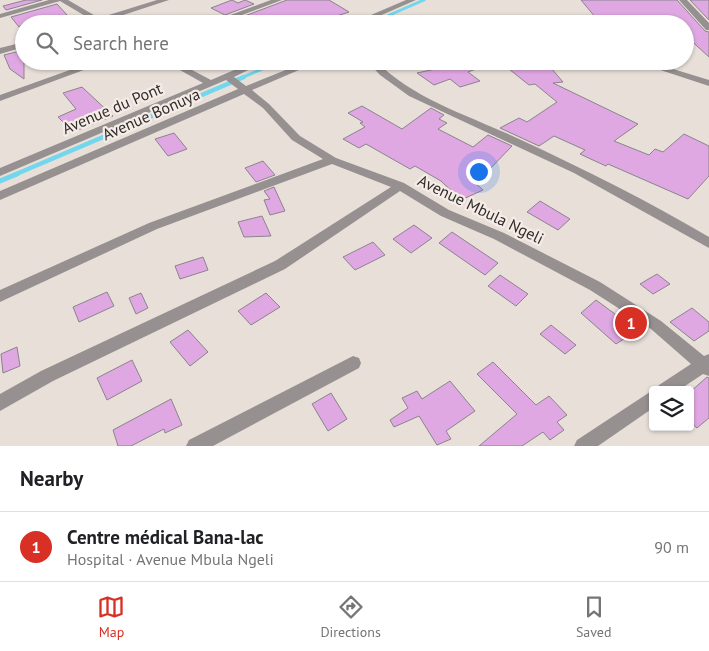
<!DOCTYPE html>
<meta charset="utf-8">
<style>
body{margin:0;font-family:"PT Sans",sans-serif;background:#f6f6f6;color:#202124}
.controls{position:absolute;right:15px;bottom:15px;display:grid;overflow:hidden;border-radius:5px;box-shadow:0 1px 4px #0004}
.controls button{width:45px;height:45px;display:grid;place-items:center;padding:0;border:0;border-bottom:1px solid #e0e0e0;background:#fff;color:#202124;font:25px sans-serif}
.you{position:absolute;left:478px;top:171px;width:18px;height:18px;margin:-12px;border:4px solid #fff;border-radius:50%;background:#1a73e8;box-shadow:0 0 0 8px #1a73e833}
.badge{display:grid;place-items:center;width:32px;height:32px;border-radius:50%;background:#d93025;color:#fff;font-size:16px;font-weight:700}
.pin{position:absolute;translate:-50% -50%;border:2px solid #fff;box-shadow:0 1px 5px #0006}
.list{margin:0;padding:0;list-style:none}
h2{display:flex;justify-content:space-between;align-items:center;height:65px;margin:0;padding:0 20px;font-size:21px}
h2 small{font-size:16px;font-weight:400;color:#757577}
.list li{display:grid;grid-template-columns:32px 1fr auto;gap:15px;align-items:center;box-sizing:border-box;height:70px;padding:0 20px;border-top:1px solid #e0e0e0}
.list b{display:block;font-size:19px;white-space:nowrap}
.list p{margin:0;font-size:16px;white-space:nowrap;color:#757577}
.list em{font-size:16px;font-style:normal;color:#757577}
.icon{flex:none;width:28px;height:28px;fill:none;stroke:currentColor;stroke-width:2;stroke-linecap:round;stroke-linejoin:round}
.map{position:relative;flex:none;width:709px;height:446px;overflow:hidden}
.search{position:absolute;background:#fff;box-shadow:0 1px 4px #0004;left:15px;right:15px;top:15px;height:55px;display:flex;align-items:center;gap:12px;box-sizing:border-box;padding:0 18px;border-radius:28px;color:#757577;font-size:19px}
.sheet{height:135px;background:#fff}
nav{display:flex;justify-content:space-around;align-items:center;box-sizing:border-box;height:70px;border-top:1px solid #e0e0e0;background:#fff;font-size:14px;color:#757577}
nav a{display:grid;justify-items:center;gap:2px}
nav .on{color:#d93025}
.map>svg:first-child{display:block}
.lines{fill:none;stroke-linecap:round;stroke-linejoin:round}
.stream-far2{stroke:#70d7ed;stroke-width:3}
.stream-far1{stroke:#70d7ed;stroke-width:4.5}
.stream{stroke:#70d7ed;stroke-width:5}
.building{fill:#dfa8e3;stroke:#8a848b}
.street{fill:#969190;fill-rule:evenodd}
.labels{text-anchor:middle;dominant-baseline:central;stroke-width:4.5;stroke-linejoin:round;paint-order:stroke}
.street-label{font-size:16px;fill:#2f2c2a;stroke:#f5ece7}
</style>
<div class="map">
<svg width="709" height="446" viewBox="0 0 709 446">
<rect width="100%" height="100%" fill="#e8dfd9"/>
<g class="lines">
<g class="stream-far2">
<path d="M369,24L424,0"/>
<path d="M241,78L281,61"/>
</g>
<path class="stream-far1" d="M14,175L244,77"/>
<path class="stream" d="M0,181L17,174"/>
</g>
<g class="building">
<path d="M26,0H42L6,10L3,6Z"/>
<path d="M232,0L238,3L245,0L254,4L225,15L211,8Z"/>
<path d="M287,0H329L349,12L312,24H304L296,19L277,24H267L263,21L254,24H240L234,20Z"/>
<path d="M581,0H677L705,31L709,32V57L685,35V24H601Z"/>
<path d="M690,0H709V20Z"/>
<path d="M57,4L67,15L51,19L49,17L24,24L19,27L11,17Z"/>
<path d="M24,50V79L10,69L4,55Z"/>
<path d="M444,61H454L457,64L480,61L481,67L468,72L480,81L460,87L450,79L434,85L417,73L445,67Z"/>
<path d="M499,61H545L563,82L553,83L638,124L614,141L649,155L655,149L663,152L684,134L709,146V176L688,199L608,164L606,166L595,161L580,154L585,150L554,136L539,146L500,128L519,118L527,122L557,102L535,84L529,85Z"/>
<path d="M82,87L113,116L73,132L58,117L76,109L63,93Z"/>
<path d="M362,106L402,129L431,108L444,115L439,119L447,123L438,129L473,147L488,135L512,146L487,172L473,181L483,190L461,200L441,181L415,166L410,169L366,144L359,148L343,139L365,127L360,123L363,122L348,113Z"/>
<path d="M174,133L187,149L168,156L155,139Z"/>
<path d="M263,161L275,175L256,182L245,168Z"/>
<path d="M274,187L285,211L270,215L264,200L270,199L264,191Z"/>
<path d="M540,201L570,219L558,230L527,212Z"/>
<path d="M262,216L271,236L244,237L238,222Z"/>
<path d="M414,225L432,238L411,253L393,239Z"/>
<path d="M452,232L498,263L485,275L439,243Z"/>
<path d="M373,242L385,255L355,270L343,257Z"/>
<path d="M203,257L208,270L180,279L175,266Z"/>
<path d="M657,274L670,284L653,294L640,284Z"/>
<path d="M500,275L528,294L516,306L488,286Z"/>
<path d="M107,292L114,306L79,322L73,307Z"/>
<path d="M141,293L148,308L136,314L129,298Z"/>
<path d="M266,293L280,307L251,325L238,311Z"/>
<path d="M596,300L623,320L628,317L644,326L616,344L581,313Z"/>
<path d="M692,308L709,322V331L694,341L670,322Z"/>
<path d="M551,325L576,345L565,354L540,334Z"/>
<path d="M188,330L208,352L190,366L170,342Z"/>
<path d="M17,347L20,366L3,373L1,354Z"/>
<path d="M132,360L142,381L107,400L97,378Z"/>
<path d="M493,362L536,405L549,396L567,415L557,422L564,430L550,440L543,432L522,446H479L517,414L477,374Z"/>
<path d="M707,377L709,378V418L697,428L690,422V392Z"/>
<path d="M450,381L475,411L446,431L451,439L437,445L419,416L394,427L390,420L408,408L402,398L417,391L422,399Z"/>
<path d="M331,393L347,419L328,431L312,404Z"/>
<path d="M171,399L182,425L165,433L164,429L131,446H118L113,430Z"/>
</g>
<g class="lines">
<g class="street">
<path d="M49,0H68L99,18L157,0H169L105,21V24H85L92,20L60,1L0,18V14Z"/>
<path d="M271,0H282L218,24H206Z"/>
<path d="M406,0H416L361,24H350Z"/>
<path d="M679,0H687L709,23V30H706Z"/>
<path d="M24,42V47L0,54V48Z"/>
<path d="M95,61H108L0,101V95Z"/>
<path d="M164,61H175L211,80L255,61H267L234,77L246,86L308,61H320L252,90L269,104L300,136L336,158L404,183L449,210L504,233L600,282L661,321L704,356L709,354V376L703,374L679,390H657L659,385L691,364L651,329L590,290L494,239L441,216L400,191L285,269L53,381L0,411V394L41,371L275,261L391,187L332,164L157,229L0,302V290L149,223L323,159L292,140L263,108L244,94L0,200V191L238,89L226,80L0,176V168L203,83Z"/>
<path d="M367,61H376C414,100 471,116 519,139C584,169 648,201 709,237V248L574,173L409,96L380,75Z"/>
<path d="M633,61H647L709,80V86Z"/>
<path d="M353,356L359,358L361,363L359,368L213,446H186L189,440Z"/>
<path d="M653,390V408L598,446H574L577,440Z"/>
</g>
</g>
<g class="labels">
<g class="street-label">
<text transform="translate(112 108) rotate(-23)">Avenue du Pont</text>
<text transform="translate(151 114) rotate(-24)">Avenue Bonuya</text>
<text transform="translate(481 209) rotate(26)">Avenue Mbula Ngeli</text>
</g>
</g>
</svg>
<div class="controls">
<button><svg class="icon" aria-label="layers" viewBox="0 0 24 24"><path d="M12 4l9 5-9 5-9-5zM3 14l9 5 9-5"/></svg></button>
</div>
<div class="you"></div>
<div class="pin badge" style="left:631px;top:323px">1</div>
<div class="search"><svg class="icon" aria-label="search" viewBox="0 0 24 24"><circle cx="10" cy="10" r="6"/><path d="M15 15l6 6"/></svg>Search here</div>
</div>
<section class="sheet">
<h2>Nearby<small></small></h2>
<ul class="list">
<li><span class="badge">1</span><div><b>Centre médical Bana-lac</b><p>Hospital · Avenue Mbula Ngeli</p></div><em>90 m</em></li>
</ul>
</section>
<nav>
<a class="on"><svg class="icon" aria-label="map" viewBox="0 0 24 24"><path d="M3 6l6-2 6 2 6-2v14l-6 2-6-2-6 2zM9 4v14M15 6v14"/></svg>Map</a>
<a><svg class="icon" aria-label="directions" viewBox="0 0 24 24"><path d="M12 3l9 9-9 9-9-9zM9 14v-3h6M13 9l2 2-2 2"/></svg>Directions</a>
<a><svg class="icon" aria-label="saved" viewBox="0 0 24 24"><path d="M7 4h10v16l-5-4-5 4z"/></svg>Saved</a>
</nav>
